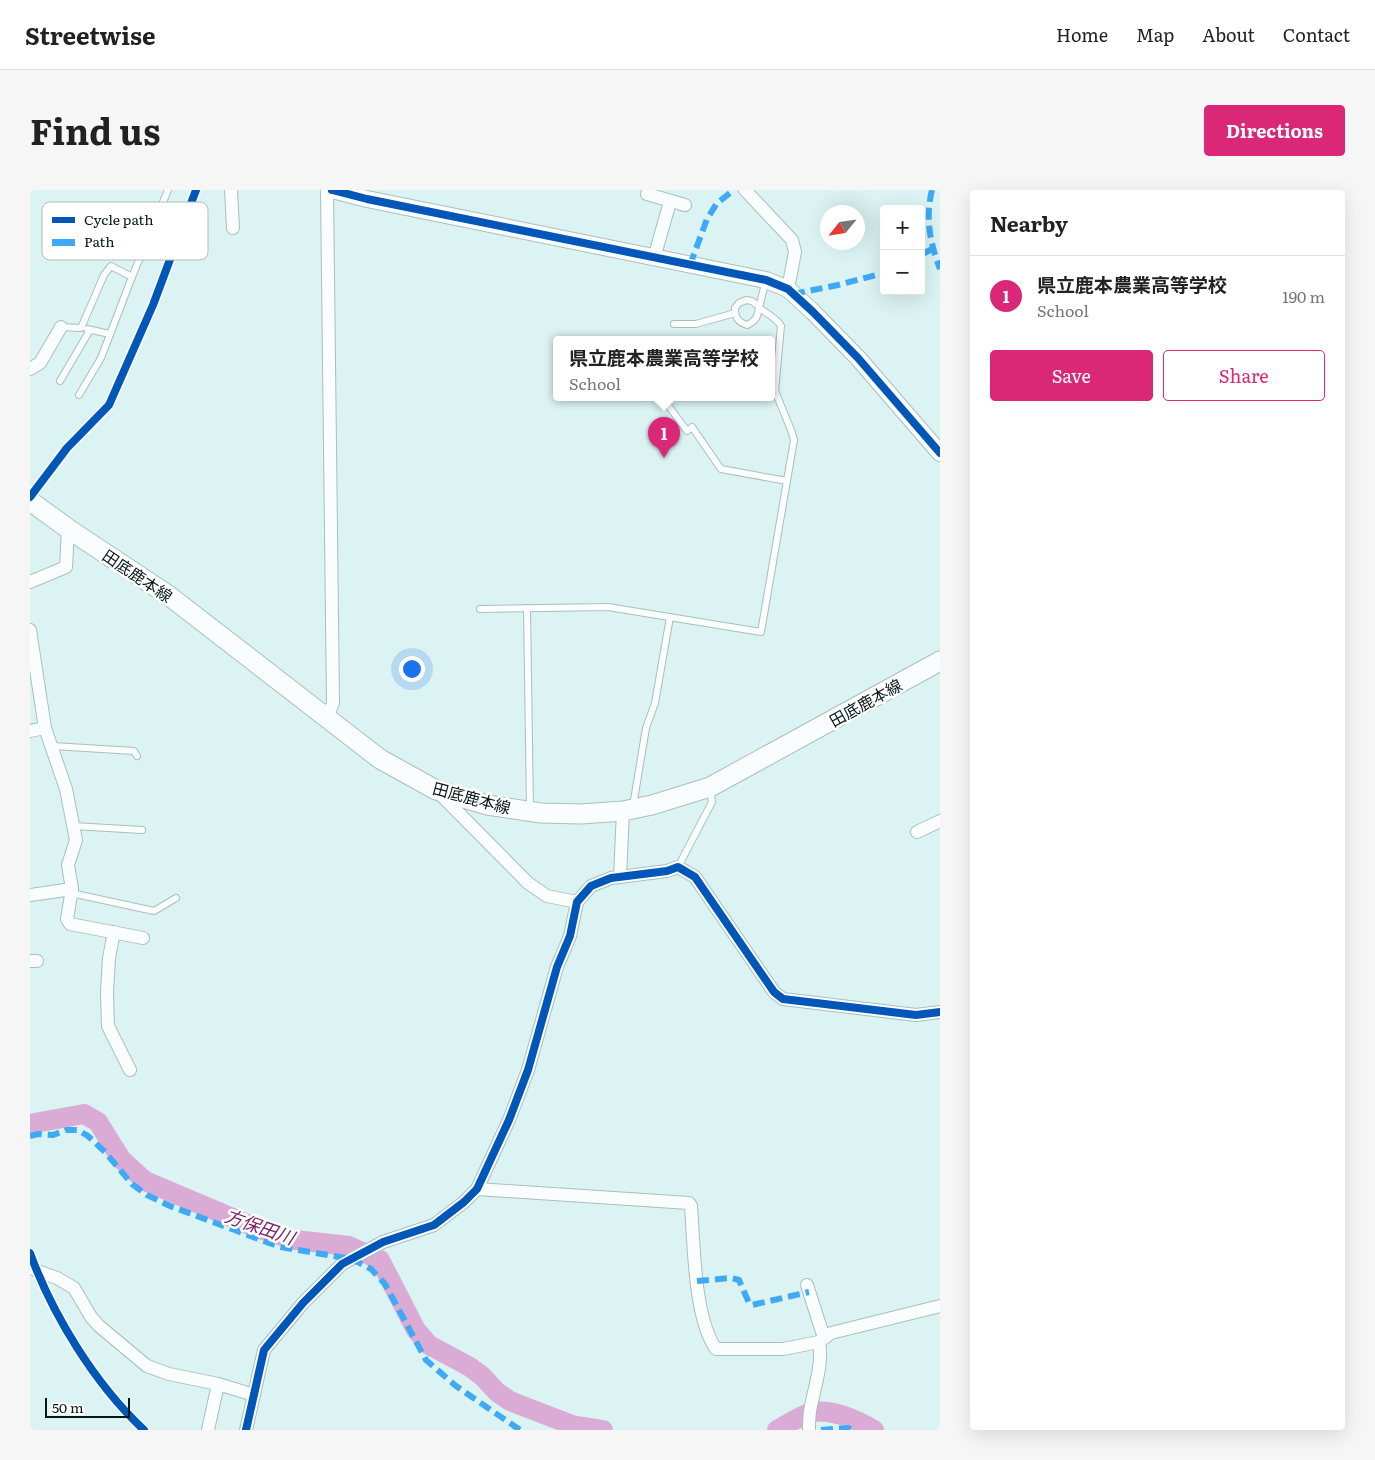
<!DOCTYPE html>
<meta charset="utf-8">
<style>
body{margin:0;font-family:Literata,"Noto Sans JP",serif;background:#f6f6f6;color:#222}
.controls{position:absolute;right:15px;top:15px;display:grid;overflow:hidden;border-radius:5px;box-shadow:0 5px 20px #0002}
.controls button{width:45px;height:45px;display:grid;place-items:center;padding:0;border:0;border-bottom:1px solid #e0e0e0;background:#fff;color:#222;font:25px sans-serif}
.compass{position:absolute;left:790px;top:15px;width:45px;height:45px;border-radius:50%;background:#fff;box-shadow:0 5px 20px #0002;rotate:240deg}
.scale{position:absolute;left:15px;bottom:12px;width:85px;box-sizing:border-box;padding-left:5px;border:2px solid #081818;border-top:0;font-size:14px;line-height:18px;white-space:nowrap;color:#081818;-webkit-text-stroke:4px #fff;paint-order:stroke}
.you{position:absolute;left:381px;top:478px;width:18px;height:18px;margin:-12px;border:4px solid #fff;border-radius:50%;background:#1a73e8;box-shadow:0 0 0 8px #1a73e833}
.badge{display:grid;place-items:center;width:32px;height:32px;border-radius:50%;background:#db2777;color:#fff;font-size:16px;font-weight:700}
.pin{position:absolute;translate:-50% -41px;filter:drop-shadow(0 1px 2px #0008)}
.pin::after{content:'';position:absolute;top:26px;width:18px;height:15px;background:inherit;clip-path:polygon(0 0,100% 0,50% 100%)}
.popup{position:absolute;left:523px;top:146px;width:222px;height:65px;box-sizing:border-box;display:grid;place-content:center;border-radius:5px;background:#fff;filter:drop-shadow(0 1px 4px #0005);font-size:16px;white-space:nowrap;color:#767676}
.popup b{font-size:19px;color:#222}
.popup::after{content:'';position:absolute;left:50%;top:100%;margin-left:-10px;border:10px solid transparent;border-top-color:#fff}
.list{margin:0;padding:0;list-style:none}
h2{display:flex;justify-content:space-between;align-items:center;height:65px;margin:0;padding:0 20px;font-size:21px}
h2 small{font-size:16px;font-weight:400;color:#767676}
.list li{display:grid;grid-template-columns:32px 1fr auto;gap:15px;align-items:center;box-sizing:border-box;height:80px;padding:0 20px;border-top:1px solid #e0e0e0}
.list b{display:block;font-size:19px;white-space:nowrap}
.list p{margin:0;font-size:16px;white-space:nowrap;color:#767676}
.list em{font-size:16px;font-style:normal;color:#767676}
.actions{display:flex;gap:10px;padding:15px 20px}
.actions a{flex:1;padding:11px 0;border:1px solid #db2777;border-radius:5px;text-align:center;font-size:18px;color:#db2777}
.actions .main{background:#db2777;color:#fff}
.map{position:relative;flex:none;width:910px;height:1240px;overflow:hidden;border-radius:5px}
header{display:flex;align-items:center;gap:30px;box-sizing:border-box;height:70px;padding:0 25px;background:#fff;border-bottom:1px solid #e0e0e0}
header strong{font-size:24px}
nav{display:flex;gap:28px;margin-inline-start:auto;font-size:18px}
.intro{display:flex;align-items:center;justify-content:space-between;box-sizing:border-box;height:120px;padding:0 30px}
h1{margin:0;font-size:35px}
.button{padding:12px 22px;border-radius:5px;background:#db2777;color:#fff;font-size:18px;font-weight:700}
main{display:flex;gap:30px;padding:0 30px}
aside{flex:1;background:#fff;border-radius:5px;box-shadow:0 5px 20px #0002}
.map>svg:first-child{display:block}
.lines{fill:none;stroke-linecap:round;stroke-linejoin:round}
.river{stroke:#daacd5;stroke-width:20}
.service-casing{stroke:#abbebe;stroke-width:8}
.minor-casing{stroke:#abbebe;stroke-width:14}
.tertiary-casing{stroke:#abbebe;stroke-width:18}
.secondary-casing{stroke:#abbebe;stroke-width:21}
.service{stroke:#fafdfd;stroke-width:6}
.minor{stroke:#fafdfd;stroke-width:12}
.tertiary{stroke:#fafdfd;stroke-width:16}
.secondary{stroke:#fafdfd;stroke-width:19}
.quiet{stroke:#3fa9f5;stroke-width:6;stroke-dasharray:12 6;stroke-linecap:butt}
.cycleway-casing{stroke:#fff;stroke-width:11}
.cycleway{stroke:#0057b8;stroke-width:8}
.labels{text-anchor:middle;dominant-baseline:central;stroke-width:5;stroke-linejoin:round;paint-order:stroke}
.street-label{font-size:16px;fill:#081818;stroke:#fff}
.water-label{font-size:18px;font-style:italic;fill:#7b236c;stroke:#fff}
.key{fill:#fff;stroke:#b5baba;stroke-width:1}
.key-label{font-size:14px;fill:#081818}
</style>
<header>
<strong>Streetwise</strong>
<nav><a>Home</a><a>Map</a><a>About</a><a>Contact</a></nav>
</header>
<div class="intro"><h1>Find us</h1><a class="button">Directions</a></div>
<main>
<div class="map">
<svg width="910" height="1240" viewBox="0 0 910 1240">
<rect width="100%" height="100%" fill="#dbf3f3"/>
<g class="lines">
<g class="river">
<path d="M0,934L54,924L68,932L91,969L115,991L229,1039L265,1050L319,1056L350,1070L386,1140L399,1155L440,1177L452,1186L467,1202L480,1211L542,1235L573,1240"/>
<path d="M747,1240C758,1234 771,1225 783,1222C803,1219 827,1230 844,1240"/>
</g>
<g class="service-casing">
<g id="service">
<path d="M716,110L722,111L729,117C728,126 726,131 717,135C708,132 705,128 705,118L709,113Z"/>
<path d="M644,134H666L705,123"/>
<path d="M31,137L51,138L74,85L81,76L102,87"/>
<path d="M57,139L80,144"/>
<path d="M30,191L60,140"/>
<path d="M49,205L71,168L102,87L138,0"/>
<path d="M632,207L657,241L662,237L691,279L757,291"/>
<path d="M497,418L500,620"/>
<path d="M450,419L578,417L731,442L764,250L761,240L745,201L751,136C746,127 736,124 729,117L736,90"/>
<path d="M23,556L104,561L107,566"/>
<path d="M603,616L616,538L625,513L640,427"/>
<path d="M43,636L112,640"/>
<path d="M648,677L682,612L680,599"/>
<path d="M41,703L124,721L146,708"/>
</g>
</g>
<g class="minor-casing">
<g id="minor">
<path d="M201,0L203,38"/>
<path d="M297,0L303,513L297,528"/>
<path d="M715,0L762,50L765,62L758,99"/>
<path d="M617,4L655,15"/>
<path d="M624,68L640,12"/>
<path d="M0,179L10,173L31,137"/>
<path d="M0,392L36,377L38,339"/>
<path d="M0,440L15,538L36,599L46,650L38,675L42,699L37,729L40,734L113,748"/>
<path d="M0,541L15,538"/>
<path d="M409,603L498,693L517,706L547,712"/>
<path d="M887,642L910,631"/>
<path d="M590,687L593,621"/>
<path d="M0,705L42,699"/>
<path d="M84,742L79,768L77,802L78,836L100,880"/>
<path d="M0,771H7"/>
<path d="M447,999L659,1013L661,1016C664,1055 664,1128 686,1159H753L789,1152L801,1143L910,1116"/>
<path d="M0,1077L7,1081L27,1088L44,1098L61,1127L69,1136L117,1176L139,1184L188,1194L224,1205"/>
<path d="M777,1095L794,1148"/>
<path d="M178,1240L188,1194"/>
<path d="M216,1240L234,1160L273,1113L312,1074L353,1052L404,1035L434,1012L447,999L479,930L498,880L527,777L540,746L547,712L561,696L581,688L637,681L648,677L665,687L744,802L753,809L886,825L910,822"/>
<path d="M779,1240C779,1232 779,1223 781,1216C785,1195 793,1174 789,1152"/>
</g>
</g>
<g class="tertiary-casing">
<path id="tertiary" d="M302,0L337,9L736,90L758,99L783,122L828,168L910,263"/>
</g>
<g class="secondary-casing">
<path id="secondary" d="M0,311L40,340L138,405L350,569L406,600L457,615L511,623L551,624L593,621L622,615L680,597L910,471"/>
</g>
<use href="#service" class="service"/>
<use href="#minor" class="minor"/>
<use href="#tertiary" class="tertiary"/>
<use href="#secondary" class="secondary"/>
<g class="quiet">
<path d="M902,0C895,28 900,53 910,79"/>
<path d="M891,65L902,59"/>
<path d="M660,75L677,29L687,13L704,0"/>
<path d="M763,104L808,95L854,83"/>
<path d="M0,946L8,944L23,945L36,940H48L58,946L75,962L102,994L117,1005L140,1016L250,1057L322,1069L341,1079L355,1094L396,1170L426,1196L490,1240"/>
<path d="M667,1091L701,1088L709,1090L719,1113L722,1115L779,1102"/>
<path d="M791,1240L818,1238L822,1240"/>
</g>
<g class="cycleway-casing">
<g id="cycleway">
<path d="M302,0L337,9L736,90L758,99L783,122L828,168L910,263"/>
<path d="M0,307L37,258L79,215L123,115L166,0"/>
<path d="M0,1063C23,1126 65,1194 114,1240"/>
<path d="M216,1240L234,1160L273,1113L312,1074L353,1052L404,1035L434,1012L447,999L479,930L498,880L527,777L540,746L547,712L561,696L581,688L637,681L648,677L665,687L744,802L753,809L886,825L910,822"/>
</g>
</g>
<use href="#cycleway" class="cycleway"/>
</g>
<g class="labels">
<g class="street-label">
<text transform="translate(108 385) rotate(34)">田底鹿本線</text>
<text transform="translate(835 512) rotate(-29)">田底鹿本線</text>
<text transform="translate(442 607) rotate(15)">田底鹿本線</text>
</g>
<g class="water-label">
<text transform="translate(230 1036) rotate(19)">方保田川</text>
</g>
</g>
<rect x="12" y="12" width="166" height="58" rx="8" class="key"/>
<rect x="22" y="27" width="23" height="6" fill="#0057b8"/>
<rect x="22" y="49" width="23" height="7" fill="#3fa9f5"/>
<g class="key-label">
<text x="54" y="35">Cycle path</text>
<text x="54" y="57">Path</text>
</g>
</svg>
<div class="controls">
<button>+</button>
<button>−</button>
</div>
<svg class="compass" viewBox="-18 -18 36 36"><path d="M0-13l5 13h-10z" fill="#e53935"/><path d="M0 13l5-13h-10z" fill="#767676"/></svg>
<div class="scale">50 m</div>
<div class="you"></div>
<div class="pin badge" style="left:634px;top:268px">1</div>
<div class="popup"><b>県立鹿本農業高等学校</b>School</div>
</div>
<aside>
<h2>Nearby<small></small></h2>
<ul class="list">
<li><span class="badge">1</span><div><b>県立鹿本農業高等学校</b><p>School</p></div><em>190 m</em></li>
</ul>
<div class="actions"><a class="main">Save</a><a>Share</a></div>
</aside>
</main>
